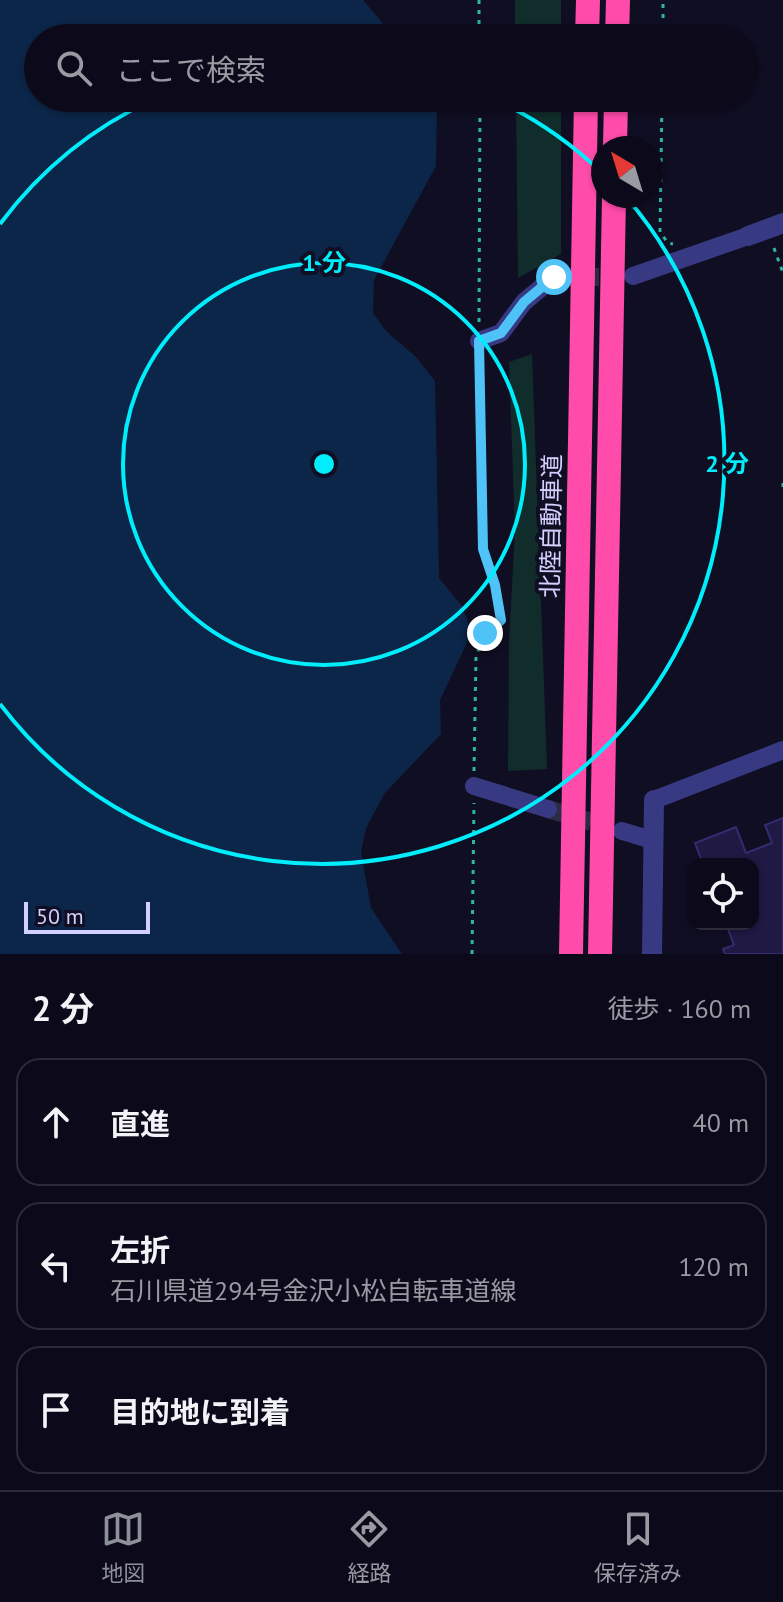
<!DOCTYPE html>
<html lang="ja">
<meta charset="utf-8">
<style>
body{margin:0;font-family:"PT Sans","Noto Sans JP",sans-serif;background:#1a1827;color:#f1f3f6}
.controls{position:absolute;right:24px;bottom:24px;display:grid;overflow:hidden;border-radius:16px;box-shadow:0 2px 6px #0004}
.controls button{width:72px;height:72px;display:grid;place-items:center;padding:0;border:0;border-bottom:2px solid #2c2b39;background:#0c0a1a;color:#f1f3f6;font:40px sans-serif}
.compass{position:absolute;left:591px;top:136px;width:72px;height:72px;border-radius:50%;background:#0c0a1a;box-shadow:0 2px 6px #0004;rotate:322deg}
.scale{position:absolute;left:24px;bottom:20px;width:126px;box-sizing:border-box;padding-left:8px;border:4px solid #d3d0ff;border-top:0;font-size:22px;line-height:28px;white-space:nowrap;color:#d3d0ff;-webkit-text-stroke:6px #100e23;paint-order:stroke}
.stop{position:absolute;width:24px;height:24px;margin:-18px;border:6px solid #4fc3f7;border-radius:50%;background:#fff}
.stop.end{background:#4fc3f7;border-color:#fff;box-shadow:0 2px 8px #0008}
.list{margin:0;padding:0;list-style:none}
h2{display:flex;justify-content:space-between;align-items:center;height:104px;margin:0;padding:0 32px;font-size:34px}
h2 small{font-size:26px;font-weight:400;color:#9a9aa2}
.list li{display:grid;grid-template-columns:52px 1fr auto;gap:24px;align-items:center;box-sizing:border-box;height:128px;margin:0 16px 16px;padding:0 16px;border:2px solid #2c2b39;border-radius:24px}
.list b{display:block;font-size:30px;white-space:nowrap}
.list p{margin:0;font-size:26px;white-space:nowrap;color:#9a9aa2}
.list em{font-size:26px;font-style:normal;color:#9a9aa2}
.icon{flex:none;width:44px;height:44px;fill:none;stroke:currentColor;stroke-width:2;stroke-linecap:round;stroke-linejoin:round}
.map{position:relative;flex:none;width:783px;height:954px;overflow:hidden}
.search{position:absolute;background:#0c0a1a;box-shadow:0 2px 6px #0004;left:24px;right:24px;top:24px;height:88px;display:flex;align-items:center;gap:20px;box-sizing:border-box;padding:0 28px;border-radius:44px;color:#9a9aa2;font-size:30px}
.sheet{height:536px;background:#0c0a1a}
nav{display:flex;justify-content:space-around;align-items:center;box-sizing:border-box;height:112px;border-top:2px solid #2c2b39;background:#0c0a1a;font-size:22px;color:#9a9aa2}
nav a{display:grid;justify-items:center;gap:4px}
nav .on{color:#8c9099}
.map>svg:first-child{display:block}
.green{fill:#112d2b}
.water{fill:#0c2649}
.building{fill:#201944;stroke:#352b71;stroke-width:2}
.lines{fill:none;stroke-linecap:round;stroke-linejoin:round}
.minor-tunnel{stroke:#2d2b44;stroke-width:18;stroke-dasharray:18 9;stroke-linecap:butt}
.path{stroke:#2db6a7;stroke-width:3;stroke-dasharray:4 6;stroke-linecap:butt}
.minor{stroke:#383983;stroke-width:18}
.tertiary{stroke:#383983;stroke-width:20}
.motorway{stroke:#ff4baa;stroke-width:24}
.route{stroke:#4fc3f7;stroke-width:10}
.ring{fill:none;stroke:#00eefb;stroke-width:4}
.labels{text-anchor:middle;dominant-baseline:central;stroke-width:8;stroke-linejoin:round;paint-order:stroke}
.street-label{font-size:24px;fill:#d3d0ff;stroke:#100e23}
.centre{fill:#00eefb;stroke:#100e23;stroke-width:4}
.ring-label{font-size:24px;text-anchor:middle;font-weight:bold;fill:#00eefb;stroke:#100e23;stroke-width:8;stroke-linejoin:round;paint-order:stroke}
</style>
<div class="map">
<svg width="783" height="954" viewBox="0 0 783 954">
<rect width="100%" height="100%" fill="#100e23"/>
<g class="green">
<rect x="515" y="0" width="46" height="38"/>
<path d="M516,98H561V254L518,278Z"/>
<path d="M532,354L547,769L508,771L509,640L515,531L509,362Z"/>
</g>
<path class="water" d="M0,0H363L395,38H38V98H437L436,166L374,280L373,313L386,331L416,357L435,381L439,578L462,606L472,632L440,700L441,734L385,793L366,828L361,852L371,908L402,954H0Z"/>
<path class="building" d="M783,818V954H725L723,949L734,945L726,924H753V864H703L695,843L736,827L746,853L772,843L765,825Z"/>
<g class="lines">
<g class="minor-tunnel">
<path d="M554,277H623"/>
<path d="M548,809L612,828"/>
</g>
<g class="path">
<path d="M479,0V38"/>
<path d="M663,38V0"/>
<path d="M662,98L660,232L668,243L673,244"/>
<path d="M774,248L783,273"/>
<path d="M479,322L480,98"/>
<path d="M783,483V488"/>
<path d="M474,771L476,656L485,633L501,620L495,585L483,549L480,358"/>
<path d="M472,954L474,803"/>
</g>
<g class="minor">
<path d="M633,276L748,236"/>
<path d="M479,341L501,333L524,302L554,277"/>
<path d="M474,786L548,809"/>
<path d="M654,800L783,750"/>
<path d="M622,831L652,840"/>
</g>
<g class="tertiary">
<path d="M748,236L783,223"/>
<path d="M652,954L654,800"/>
</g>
<g class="motorway">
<path d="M587,38L588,0"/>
<path d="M617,38L618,0"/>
<path d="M615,148L616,98"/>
<path d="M571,954L586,98"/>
<path d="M600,954L614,196"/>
</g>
</g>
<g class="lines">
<path class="route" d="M485,633L501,620L495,585L483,549L479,341L501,333L524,302L554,277"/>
</g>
<g class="ring">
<circle cx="324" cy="464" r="201"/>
<path d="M0 224A403 403 0 0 1 154 99M494 99A403 403 0 0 1 601 172M626 197A403 403 0 1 1 0 704"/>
</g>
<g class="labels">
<g class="street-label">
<text transform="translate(551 526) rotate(-89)">北陸自動車道</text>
</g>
</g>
<circle cx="324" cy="464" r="12" class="centre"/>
<g class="ring-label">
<text x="324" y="271">1 分</text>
<text x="727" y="472">2 分</text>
</g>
</svg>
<div class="controls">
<button><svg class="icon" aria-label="locate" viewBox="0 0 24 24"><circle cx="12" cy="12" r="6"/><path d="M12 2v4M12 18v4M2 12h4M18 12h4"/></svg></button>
</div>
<svg class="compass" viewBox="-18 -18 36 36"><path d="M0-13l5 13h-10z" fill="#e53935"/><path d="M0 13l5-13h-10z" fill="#9a9aa2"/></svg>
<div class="scale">50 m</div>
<div class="stop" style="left:554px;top:277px"></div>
<div class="stop end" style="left:485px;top:633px"></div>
<div class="search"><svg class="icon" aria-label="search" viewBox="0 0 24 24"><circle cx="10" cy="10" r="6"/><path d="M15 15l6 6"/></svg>ここで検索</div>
</div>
<section class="sheet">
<h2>2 分<small>徒歩 · 160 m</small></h2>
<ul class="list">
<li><svg class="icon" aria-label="ahead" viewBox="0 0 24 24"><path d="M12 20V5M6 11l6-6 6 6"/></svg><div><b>直進</b></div><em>40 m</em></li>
<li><svg class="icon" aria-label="left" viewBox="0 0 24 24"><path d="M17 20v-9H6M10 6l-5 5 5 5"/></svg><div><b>左折</b><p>石川県道294号金沢小松自転車道線</p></div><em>120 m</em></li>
<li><svg class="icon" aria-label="arrive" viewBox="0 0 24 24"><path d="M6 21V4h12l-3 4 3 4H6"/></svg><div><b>目的地に到着</b></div></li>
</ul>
</section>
<nav>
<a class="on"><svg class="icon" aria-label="map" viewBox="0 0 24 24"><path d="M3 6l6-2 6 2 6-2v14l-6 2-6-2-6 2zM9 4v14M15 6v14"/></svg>地図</a>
<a><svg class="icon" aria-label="directions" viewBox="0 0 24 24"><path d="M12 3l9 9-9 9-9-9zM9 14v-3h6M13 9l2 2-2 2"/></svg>経路</a>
<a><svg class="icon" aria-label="saved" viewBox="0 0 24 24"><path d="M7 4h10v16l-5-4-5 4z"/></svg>保存済み</a>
</nav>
